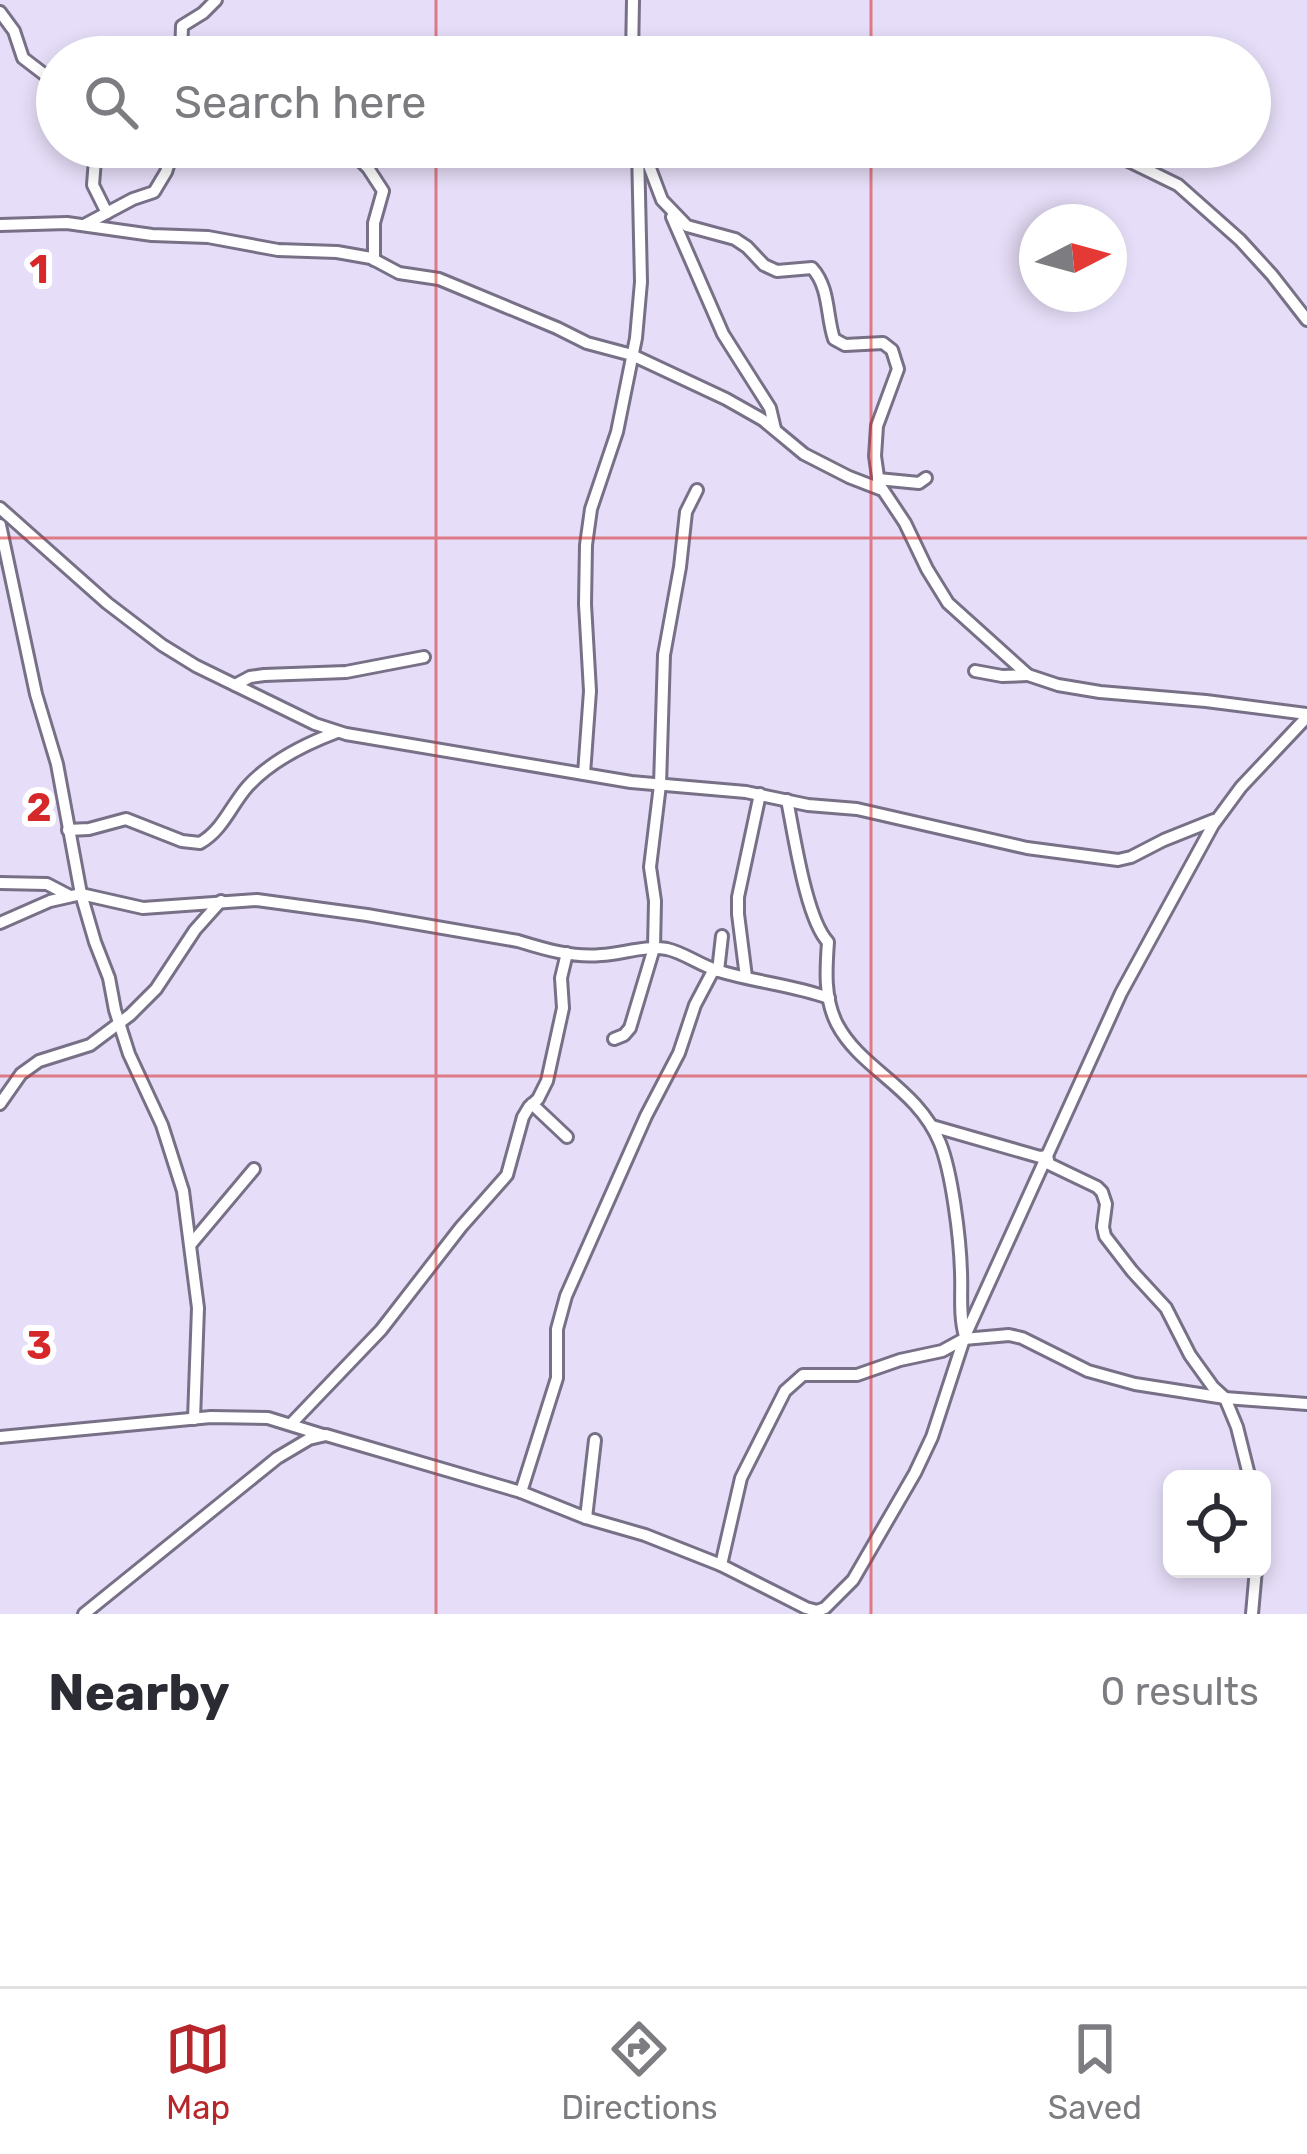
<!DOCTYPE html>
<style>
body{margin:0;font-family:Rubik,sans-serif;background:#f2f2f3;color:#2b2b33}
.controls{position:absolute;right:36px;bottom:36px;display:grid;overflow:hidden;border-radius:18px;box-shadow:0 6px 18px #0003}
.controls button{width:108px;height:108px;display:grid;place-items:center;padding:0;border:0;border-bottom:3px solid #e1e1e2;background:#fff;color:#2b2b33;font:60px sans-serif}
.compass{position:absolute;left:1019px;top:204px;width:108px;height:108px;border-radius:50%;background:#fff;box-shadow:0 6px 18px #0003;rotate:84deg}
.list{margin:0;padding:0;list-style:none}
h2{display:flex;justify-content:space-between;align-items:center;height:156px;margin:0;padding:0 48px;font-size:51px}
h2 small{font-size:39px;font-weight:400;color:#7c7c81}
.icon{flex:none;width:66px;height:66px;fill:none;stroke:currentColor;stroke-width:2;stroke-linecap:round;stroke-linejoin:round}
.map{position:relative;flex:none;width:1307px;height:1614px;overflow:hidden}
.search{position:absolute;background:#fff;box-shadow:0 6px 18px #0003;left:36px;right:36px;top:36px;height:132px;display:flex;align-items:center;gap:30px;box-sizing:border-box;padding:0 42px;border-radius:66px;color:#7c7c81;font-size:45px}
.sheet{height:372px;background:#fff}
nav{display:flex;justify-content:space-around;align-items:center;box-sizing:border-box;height:168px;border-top:3px solid #e1e1e2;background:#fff;font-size:33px;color:#7c7c81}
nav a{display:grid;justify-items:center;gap:6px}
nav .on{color:#b7262b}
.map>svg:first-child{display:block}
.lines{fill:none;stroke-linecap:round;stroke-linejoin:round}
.minor-casing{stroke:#777087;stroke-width:16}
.minor{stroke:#fff;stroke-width:10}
.grid{fill:none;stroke:#d62828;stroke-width:3;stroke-opacity:0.55}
.grid-label{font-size:39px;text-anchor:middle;font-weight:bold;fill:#d62828;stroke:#fff;stroke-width:12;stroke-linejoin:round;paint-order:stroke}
</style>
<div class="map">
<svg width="1307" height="1614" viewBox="0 0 1307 1614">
<rect width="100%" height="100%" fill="#e6def8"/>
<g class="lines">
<g class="minor-casing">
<g id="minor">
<path d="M0,12L14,31L23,58L57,84"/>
<path d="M181,57L182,26L203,13L216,0"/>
<path d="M632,57L633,0"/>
<path d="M96,147L93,185L107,213"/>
<path d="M347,147L368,168L383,191L374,223V260"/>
<path d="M621,147L638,163"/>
<path d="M642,147L662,200L687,226L735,239L747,247L764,265L777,271L812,268C830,288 826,315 834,339L845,345L883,343L892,350L898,369L877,426L875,456L879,484L905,523L927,569L948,603L1028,675L1058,685L1100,692L1206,701L1307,714"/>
<path d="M1100,147L1178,185L1240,240L1272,275L1307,320"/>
<path d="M672,217L723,334L770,408L775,429"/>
<path d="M86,224L133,199L154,192L166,172L174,147"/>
<path d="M0,225L67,223L152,235L208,237L278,250L337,252L371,258L399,273L439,279L557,328L587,343L632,355L726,399L763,420L804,454L849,477L880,489"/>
<path d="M878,479L919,483L926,478"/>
<path d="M0,508L107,603L162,645L196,666L315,724L346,734L631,782L746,792L808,805L857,809L1027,848L1118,860L1131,857L1164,840L1214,820"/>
<path d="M0,525L36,694L57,764L81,894L95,942L109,978L115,1010L129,1054L162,1125L183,1191L198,1308L194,1419"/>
<path d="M975,671L1002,676L1028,675"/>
<path d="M235,685L250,677L264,675L346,672L424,657"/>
<path d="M584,774L590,691L585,604L586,545L591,509L617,432L636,338L641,282L638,150"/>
<path d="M787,800C794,834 806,919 828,942C826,969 824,999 837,1024C861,1070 917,1087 940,1143C952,1173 960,1238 961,1272C962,1293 959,1316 965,1336"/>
<path d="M68,830L89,829L126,819L182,841L200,843C223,830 231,805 248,786C272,760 305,744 337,732"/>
<path d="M0,883L47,884L70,896"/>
<path d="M0,923L50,901L81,894L143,908L257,900L367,915L518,941C544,949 573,958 601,955C623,954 644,945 667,949C685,953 701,966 719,971C755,982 793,985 829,998"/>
<path d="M718,971L722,936"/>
<path d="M746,977L738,914V897L760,794"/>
<path d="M614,1039L624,1035L630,1028L654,948L655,901L650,867L660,785L664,655L680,567L686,512L697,490"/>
<path d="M0,1104L21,1074L39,1061L90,1045L130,1015L156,989L195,930L221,901"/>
<path d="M532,1104L567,1137"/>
<path d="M932,1126L1040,1157L1047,1156L1049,1164L1097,1187L1102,1192L1106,1204L1103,1227L1105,1236L1132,1271L1166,1308L1190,1355L1213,1387L1225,1398L1237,1427L1250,1479"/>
<path d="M191,1244L254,1169"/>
<path d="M291,1424L381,1330L461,1227L507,1175L523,1117L529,1107L538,1099L547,1081L563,1008L561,978L567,953"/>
<path d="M0,1437L211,1417L268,1418L323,1435"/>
<path d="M521,1492L557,1378V1329L566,1296L646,1116L679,1053L695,1005L714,969"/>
<path d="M586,1518L595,1440"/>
<path d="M721,1565L741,1478L785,1391L803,1375H857L900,1360L942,1351L964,1339L1009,1335L1022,1338L1088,1371L1135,1384L1225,1398L1307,1404"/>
<path d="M84,1614L277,1458L309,1439L326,1435L521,1492L586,1518L645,1535L721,1565L806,1608L817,1611L825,1608L853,1580L915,1473L932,1437L965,1336L1121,993L1213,825L1241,787L1307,717"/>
<path d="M1252,1614L1256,1569"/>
</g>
</g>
<use href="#minor" class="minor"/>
</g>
<path class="grid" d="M436,0V57M871,0V57M436,147V1614M871,147V1614M0,538H1307M0,1076H1307"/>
<g class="grid-label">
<text x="39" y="283">1</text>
<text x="39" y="821">2</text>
<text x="39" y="1359">3</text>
</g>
</svg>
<div class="controls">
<button><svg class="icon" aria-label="locate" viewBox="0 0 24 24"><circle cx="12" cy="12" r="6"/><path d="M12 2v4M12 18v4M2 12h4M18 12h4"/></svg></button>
</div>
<svg class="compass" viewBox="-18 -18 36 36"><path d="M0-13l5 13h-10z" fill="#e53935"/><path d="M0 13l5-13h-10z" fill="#7c7c81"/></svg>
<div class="search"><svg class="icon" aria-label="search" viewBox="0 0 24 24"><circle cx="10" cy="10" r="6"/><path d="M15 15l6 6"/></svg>Search here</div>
</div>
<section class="sheet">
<h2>Nearby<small>0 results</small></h2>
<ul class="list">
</ul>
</section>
<nav>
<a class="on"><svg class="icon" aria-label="map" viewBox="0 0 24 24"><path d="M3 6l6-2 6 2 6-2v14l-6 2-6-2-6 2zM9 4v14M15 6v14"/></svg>Map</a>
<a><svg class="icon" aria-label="directions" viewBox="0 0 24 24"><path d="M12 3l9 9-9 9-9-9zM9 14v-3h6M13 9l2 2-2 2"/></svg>Directions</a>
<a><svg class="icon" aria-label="saved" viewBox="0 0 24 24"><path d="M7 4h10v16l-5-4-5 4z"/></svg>Saved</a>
</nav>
